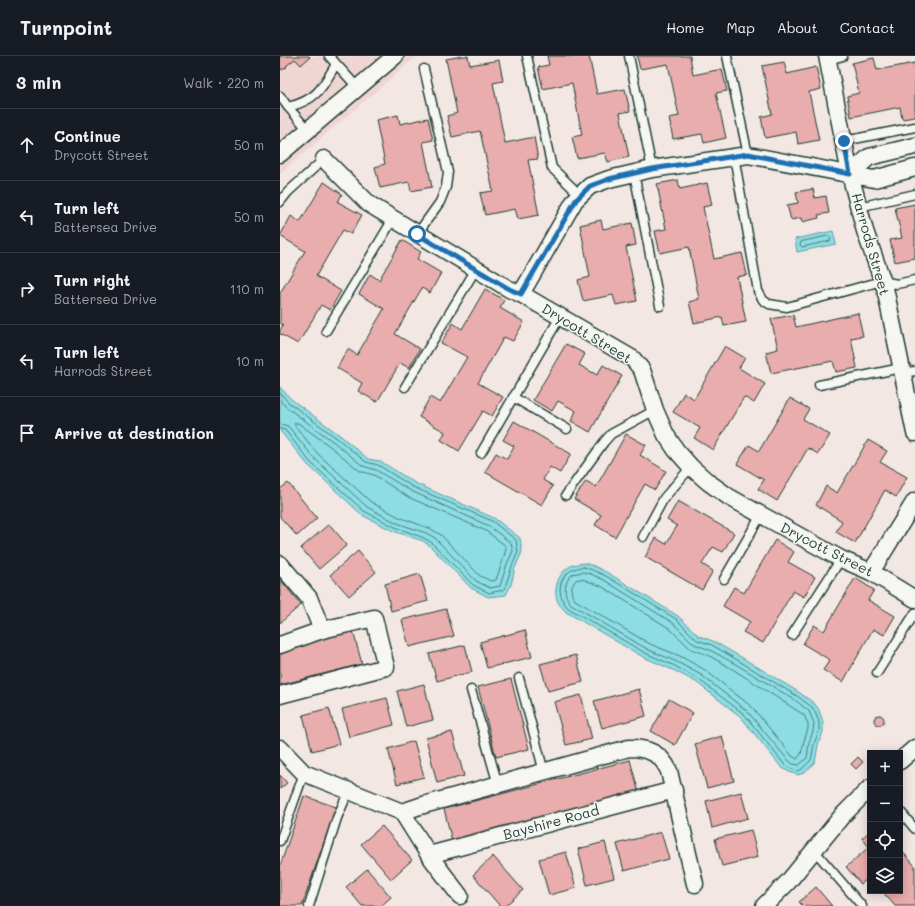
<!DOCTYPE html>
<meta charset="utf-8">
<style>
body{margin:0;font-family:Mali,sans-serif;background:#242831;color:#f1f3f6}
.controls{position:absolute;right:12px;bottom:12px;display:grid;overflow:hidden;border-radius:0px;box-shadow:0 2px 10px #0003}
.controls button{width:36px;height:36px;display:grid;place-items:center;padding:0;border:0;border-bottom:1px solid #363941;background:#171b24;color:#f1f3f6;font:20px sans-serif}
.stop{position:absolute;width:12px;height:12px;margin:-9px;border:3px solid #1f6fb2;border-radius:50%;background:#fff}
.stop.end{background:#1f6fb2;border-color:#fff;box-shadow:0 1px 4px #0008}
.list{margin:0;padding:0;list-style:none}
h2{display:flex;justify-content:space-between;align-items:center;height:52px;margin:0;padding:0 16px;font-size:17px}
h2 small{font-size:13px;font-weight:400;color:#9ea1a6}
.list li{display:grid;grid-template-columns:26px 1fr auto;gap:12px;align-items:center;box-sizing:border-box;height:72px;padding:0 16px;border-top:1px solid #363941}
.list b{display:block;font-size:15px;white-space:nowrap}
.list p{margin:0;font-size:13px;white-space:nowrap;color:#9ea1a6}
.list em{font-size:13px;font-style:normal;color:#9ea1a6}
.icon{flex:none;width:22px;height:22px;fill:none;stroke:currentColor;stroke-width:2;stroke-linecap:round;stroke-linejoin:round}
.map{position:relative;flex:none;width:635px;height:850px;overflow:hidden}
header{display:flex;align-items:center;gap:24px;box-sizing:border-box;height:56px;padding:0 20px;background:#171b24;border-bottom:1px solid #363941}
header strong{font-size:19px}
nav{display:flex;gap:22px;margin-inline-start:auto;font-size:14px}
main{display:flex}
aside{flex:1;background:#171b24}
.map>svg:first-child{display:block}
.built{fill:#f0d6d3}
.water{fill:#8cdde4;stroke:#609d9e}
.lines{fill:none;stroke-linecap:round;stroke-linejoin:round}
.shore{stroke:#4b7d7a;stroke-width:1}
.building{fill:#e8adac;stroke:#1f3d34}
.service-casing{stroke:#1f3d34;stroke-width:11}
.minor-casing{stroke:#1f3d34;stroke-width:19}
.service{stroke:#f6f6f2;stroke-width:8}
.minor{stroke:#f6f6f2;stroke-width:16}
.route{stroke:#1f6fb2;stroke-width:5}
.labels{text-anchor:middle;dominant-baseline:central;stroke-width:3;stroke-linejoin:round;paint-order:stroke}
.street-label{font-size:14px;fill:#1f3d34;stroke:#f6f6f2}
</style>
<header>
<strong>Turnpoint</strong>
<nav><a>Home</a><a>Map</a><a>About</a><a>Contact</a></nav>
</header>
<main>
<aside>
<h2>3 min<small>Walk · 220 m</small></h2>
<ul class="list">
<li><svg class="icon" aria-label="ahead" viewBox="0 0 24 24"><path d="M12 20V5M6 11l6-6 6 6"/></svg><div><b>Continue</b><p>Drycott Street</p></div><em>50 m</em></li>
<li><svg class="icon" aria-label="left" viewBox="0 0 24 24"><path d="M17 20v-9H6M10 6l-5 5 5 5"/></svg><div><b>Turn left</b><p>Battersea Drive</p></div><em>50 m</em></li>
<li><svg class="icon" aria-label="right" viewBox="0 0 24 24"><path d="M7 20v-9h11M14 6l5 5-5 5"/></svg><div><b>Turn right</b><p>Battersea Drive</p></div><em>110 m</em></li>
<li><svg class="icon" aria-label="left" viewBox="0 0 24 24"><path d="M17 20v-9H6M10 6l-5 5 5 5"/></svg><div><b>Turn left</b><p>Harrods Street</p></div><em>10 m</em></li>
<li><svg class="icon" aria-label="arrive" viewBox="0 0 24 24"><path d="M6 21V4h12l-3 4 3 4H6"/></svg><div><b>Arrive at destination</b></div></li>
</ul>
</aside>
<div class="map">
<svg width="635" height="850" viewBox="0 0 635 850">
<rect width="100%" height="100%" fill="#f3e7e4"/>
<filter id="ink" filterUnits="userSpaceOnUse"><feTurbulence type="fractalNoise" baseFrequency=".025" numOctaves="2"/><feDisplacementMap in="SourceGraphic" scale="8" xChannelSelector="R" yChannelSelector="G"/><feConvolveMatrix kernelMatrix="1 2 1 2 8 2 1 2 1" color-interpolation-filters="sRGB"/></filter>
<g filter="url(#ink)">
<path class="built" d="M0,0H137L0,118Z"/>
<g class="water">
<path d="M553,175L556,188L517,196L515,183Z"/>
<path d="M0,331L11,343L61,380L88,403L100,405L135,427L214,462L240,482L242,496L235,512L231,529L226,539L208,541L191,532L150,490L143,485L113,475L82,459L27,408L0,375Z"/>
<path d="M304,507L314,510L328,517L398,560L419,580L433,585L461,601L520,637L535,648L539,654L543,666V676L538,689L535,707L524,717L518,719L509,716L501,711L461,661L416,626L393,614L363,601L286,556C284,553 281,551 279,548C272,537 277,518 289,511C293,508 299,508 304,507Z"/>
</g>
<g class="lines">
<g class="shore">
<path d="M549,180L551,183L550,185L522,191L520,189L521,186Z"/>
<path d="M0,337L8,346L58,383L86,406L98,409L133,431L212,465L236,484L238,496L232,510L224,534L209,537L193,529L152,487L144,482L115,471L84,455L30,406L5,374L0,373"/>
<path d="M0,344L5,350L55,387L83,410L96,414L131,435L209,470L231,487L233,495L227,508L220,530L210,532L196,525L155,482L146,477L117,467L87,451L34,402L8,370L0,368"/>
<path d="M15,367H18L51,391L80,415L94,419L128,441L206,475L226,490C227,494 218,518 216,524L211,525L200,520L161,479L151,473L119,461L91,446L38,398L15,370Z"/>
<path d="M304,511L312,514L326,520L396,563L417,584L432,589L459,605L517,640L532,651L535,656L539,666V675L534,688L531,704L522,713L518,715L511,713L504,708L464,658L418,623L395,610L365,597L288,552C273,536 280,512 304,511Z"/>
<path d="M303,516L311,518L324,524L393,567L414,588L430,594L457,609L515,644L529,655L534,667L533,675L529,687L527,702L519,709L513,708L508,704L467,655L421,619L397,606L367,593L291,548C283,539 283,526 293,518Z"/>
<path d="M302,523L321,530L389,572L411,593L428,599L454,614L524,659L528,668V673L524,685L521,698L517,703L512,700L472,651L425,614L400,600L370,588L295,544C289,537 291,530 296,524Z"/>
</g>
</g>
<g class="building">
<path d="M0,0H29L30,1L21,9L15,3L6,10L7,11L2,14L0,11Z"/>
<path d="M182,0H188L190,9L219,4L223,25L213,27L225,87L254,81L258,103L248,104L259,159L238,163L235,153L205,159L200,137L213,135L200,75L172,81L167,60L177,57L166,3Z"/>
<path d="M267,0H309L317,38L345,33L350,55L340,57L349,101L328,106L325,97L297,102L292,81L302,79L292,27L263,33L258,11L269,9Z"/>
<path d="M357,0H410L413,19L442,13L447,35L436,37L446,82L424,87L422,78L393,83L389,62L399,60L388,8L360,13Z"/>
<path d="M594,2L597,14L635,7V61L622,63L620,51L571,61L567,40L579,37L572,7Z"/>
<path d="M504,6L507,18L536,11L541,33L529,36L539,84L518,88L516,76L485,82L481,61L492,58L482,10Z"/>
<path d="M118,59L120,68L148,62L153,84L143,86L152,131L131,135L129,126L100,132L95,111L105,108L96,64Z"/>
<path d="M398,124L400,133L427,127L432,149L423,151L434,203L462,197L467,219L457,221L466,266L444,270L442,261L414,267L409,246L419,243L409,191L380,197L375,175L386,173L377,128Z"/>
<path d="M44,126L62,138L58,146L82,159L71,178L63,174L36,220L61,235L50,254L41,249L18,288L0,278V274L3,269L0,267V237L25,195L0,180L11,160L20,166Z"/>
<path d="M533,133L535,142L546,140L549,157L538,159L539,162L522,166L521,162L511,164L507,149L518,147L516,136Z"/>
<path d="M635,148V202L615,206L610,184L622,182L615,152Z"/>
<path d="M321,164L323,173L352,167L356,189L346,191L357,245L336,249L333,239L303,245L298,224L310,221L300,169Z"/>
<path d="M122,184L141,196L137,203L161,217L150,237L142,232L115,278L140,293L129,312L120,307L97,346L78,335L82,327L57,312L68,293L77,299L104,253L79,238L90,218L99,224Z"/>
<path d="M205,233L224,244L220,252L244,266L233,285L224,281L198,327L223,341L212,360L203,355L179,395L161,384L165,376L139,361L150,341L160,347L187,301L161,287L173,267L182,273Z"/>
<path d="M578,257L583,280L571,282L577,312L556,316L553,305L491,317L486,296L498,293L491,263L513,259L516,271Z"/>
<path d="M286,288L305,298L299,309L317,319L323,309L342,320L310,376L291,365L296,355L278,345L272,355L253,344Z"/>
<path d="M445,290L465,302L459,312L485,328L474,347L464,341L433,394L414,382L420,372L393,356L404,337L414,343Z"/>
<path d="M510,342L529,353L523,363L550,379L538,398L528,392L497,445L478,433L484,424L457,408L469,389L479,395Z"/>
<path d="M234,365L291,398L280,417L270,411L263,424L273,430L262,449L205,416L216,397L227,403L234,390L223,384Z"/>
<path d="M346,378L366,389L360,399L386,415L375,434L365,428L335,481L315,469L321,459L294,443L306,425L316,431Z"/>
<path d="M588,384L607,395L600,406L627,421L616,441L605,434L575,487L556,476L562,465L536,449L546,430L557,437Z"/>
<path d="M8,427L37,462L17,480L0,461V433Z"/>
<path d="M398,445L454,477L443,496L433,491L422,508L433,515L422,534L365,501L376,482L386,488L397,470L387,464Z"/>
<path d="M49,468L67,489L39,513L21,492Z"/>
<path d="M495,484L514,496L508,506L535,521L524,541L513,535L483,587L463,576L470,566L443,550L454,531L464,537Z"/>
<path d="M78,495L96,516L69,540L50,519Z"/>
<path d="M140,518L148,545L111,555L105,528Z"/>
<path d="M575,522L594,534L588,544L615,560L604,579L593,573L563,626L543,614L550,604L523,588L534,569L544,575Z"/>
<path d="M0,523L21,549L0,567Z"/>
<path d="M166,553L174,580L129,591L122,564Z"/>
<path d="M245,574L252,601L207,612L200,586Z"/>
<path d="M73,575L82,608L0,629V594Z"/>
<path d="M185,589L192,616L157,625L149,598Z"/>
<path d="M296,599L303,626L268,635L260,608Z"/>
<path d="M231,623L249,693L216,701L198,631Z"/>
<path d="M144,628L153,664L126,671L117,635Z"/>
<path d="M359,633L366,660L322,672L314,645Z"/>
<path d="M301,639L312,683L286,689L274,646Z"/>
<path d="M107,642L114,669L69,681L62,653Z"/>
<path d="M389,643L413,657L395,689L371,675Z"/>
<path d="M49,652L59,688L32,695L23,659Z"/>
<circle cx="599" cy="664" r="5"/>
<path d="M172,676L184,720L157,727L146,682Z"/>
<path d="M442,680L454,725L427,732L415,688Z"/>
<path d="M134,685L144,721L117,728L108,693Z"/>
<path d="M578,701L583,706L576,713L571,708Z"/>
<path d="M350,704L359,737L172,785L164,753Z"/>
<path d="M0,719L7,727L0,733Z"/>
<path d="M461,736L468,762L432,772L426,745Z"/>
<path d="M24,740L56,751L22,850H0V810Z"/>
<path d="M102,770L132,804L111,823L81,788Z"/>
<path d="M471,774L478,801L442,810L435,783Z"/>
<path d="M590,775V821L581,828L566,811L589,791L582,782Z"/>
<path d="M381,776L389,803L344,815L337,788Z"/>
<path d="M325,786L334,822L307,829L298,793Z"/>
<path d="M620,793L635,810V850H615L602,835H620Z"/>
<path d="M286,796L296,832L269,839L259,803Z"/>
<path d="M213,800L243,834L225,850H220L193,819Z"/>
<path d="M87,813L111,841L101,850H82L66,831Z"/>
<path d="M536,831L552,850H523L519,846Z"/>
</g>
<g class="lines">
<g class="service-casing">
<g id="service">
<path d="M49,0L78,32"/>
<path d="M247,0L272,112L300,139"/>
<path d="M349,0L372,113"/>
<path d="M447,0L468,99"/>
<path d="M548,4L563,0"/>
<path d="M0,40L8,51C37,44 42,32 56,8"/>
<path d="M8,51L28,74"/>
<path d="M564,85L635,71"/>
<path d="M454,100L478,235L483,244L489,248L507,251L602,225L617,228L635,224"/>
<path d="M354,117L380,250"/>
<path d="M0,146L8,136L44,103"/>
<path d="M579,151L635,138"/>
<path d="M137,178L160,146L166,131L168,116L144,13"/>
<path d="M46,275L113,163"/>
<path d="M623,317L635,315"/>
<path d="M539,329L621,312"/>
<path d="M125,331L196,213"/>
<path d="M233,341L287,373"/>
<path d="M201,397L280,261"/>
<path d="M286,439L324,386L331,378L375,354"/>
<path d="M363,481L384,442L411,411"/>
<path d="M444,523L481,459"/>
<path d="M512,579L561,503"/>
<path d="M597,617L635,557"/>
<path d="M239,622L264,716"/>
<path d="M191,634L218,729"/>
<path d="M620,755L635,773"/>
<path d="M0,785L24,717"/>
<path d="M534,794L582,850"/>
<path d="M29,850L57,762L69,734"/>
</g>
</g>
<g class="minor-casing">
<g id="minor">
<path d="M547,0L570,118L585,175L605,232L635,377"/>
<path d="M0,98L115,0"/>
<path d="M44,103L89,148L229,233L241,238L353,303L362,314L375,354L386,379L396,394L411,411L428,426L449,441L561,503L591,516L635,543"/>
<path d="M570,118L589,101L635,90"/>
<path d="M241,238L295,144L310,130L329,123L372,113L468,99L594,123L635,112"/>
<path d="M0,508L29,542L42,574L0,589"/>
<path d="M591,516L635,445"/>
<path d="M0,639L106,611L94,562L42,574"/>
<path d="M0,692L24,717L122,756L140,750L349,692C368,692 381,697 389,715L415,828"/>
<path d="M620,705L635,692"/>
<path d="M122,756L149,799L180,840"/>
<path d="M149,799L394,734"/>
<path d="M484,850L508,826L562,760L590,732"/>
</g>
</g>
<use href="#service" class="service"/>
<use href="#minor" class="minor"/>
</g>
</g>
<g class="lines" filter="url(#ink)">
<path class="route" d="M137,178L229,233L241,238L296,144L310,130L329,123L372,113L468,98L570,118L564,85"/>
</g>
<g class="labels">
<g class="street-label">
<text transform="translate(591 188) rotate(74)">Harrods Street</text>
<text transform="translate(307 277) rotate(31)">Drycott Street</text>
<text transform="translate(547 493) rotate(27)">Drycott Street</text>
<text transform="translate(271 766) rotate(-15)">Bayshire Road</text>
</g>
</g>
</svg>
<div class="controls">
<button>+</button>
<button>−</button>
<button><svg class="icon" aria-label="locate" viewBox="0 0 24 24"><circle cx="12" cy="12" r="6"/><path d="M12 2v4M12 18v4M2 12h4M18 12h4"/></svg></button>
<button><svg class="icon" aria-label="layers" viewBox="0 0 24 24"><path d="M12 4l9 5-9 5-9-5zM3 14l9 5 9-5"/></svg></button>
</div>
<div class="stop" style="left:137px;top:178px"></div>
<div class="stop end" style="left:564px;top:85px"></div>
</div>
</main>
